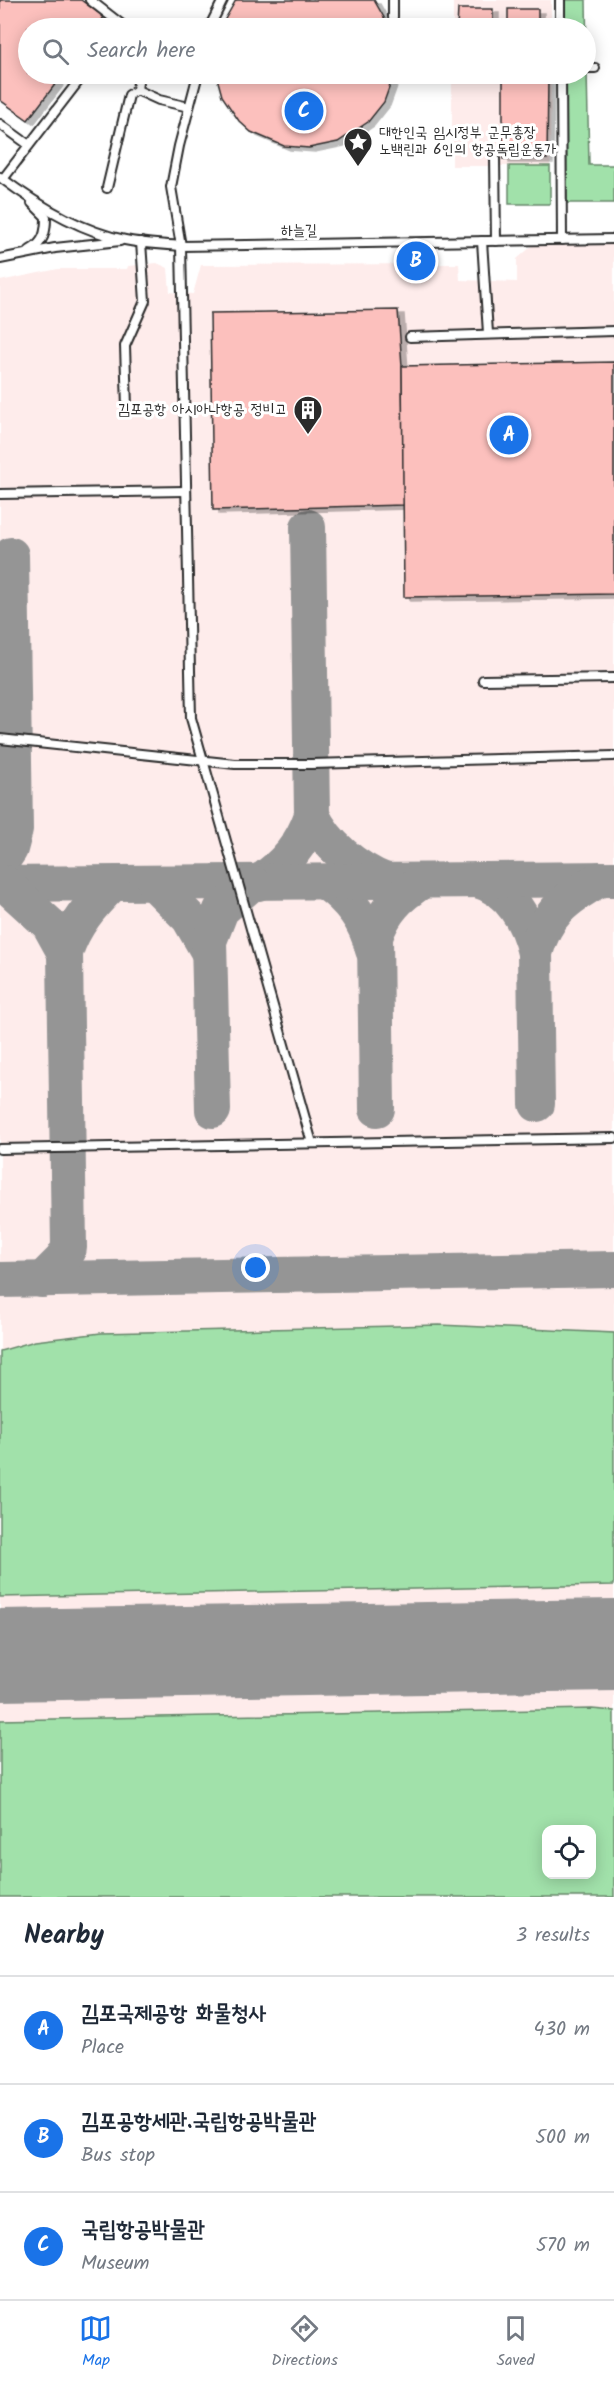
<!DOCTYPE html>
<meta charset="utf-8">
<style>
body{margin:0;font-family:Kalam,"Poor Story",sans-serif;background:#f6f6f7;color:#1f2937}
.controls{position:absolute;right:18px;bottom:18px;display:grid;overflow:hidden;border-radius:12px;box-shadow:0 3px 15px #0003}
.controls button{width:54px;height:54px;display:grid;place-items:center;padding:0;border:0;border-bottom:2px solid #e0e1e3;background:#fff;color:#1f2937;font:30px sans-serif}
.you{position:absolute;left:256px;top:1268px;width:21px;height:21px;margin:-15px;border:4px solid #fff;border-radius:50%;background:#1a73e8;box-shadow:0 0 0 9px #1a73e833}
.badge{display:grid;place-items:center;width:39px;height:39px;border-radius:50%;background:#1a73e8;color:#fff;font-size:20px;font-weight:700}
.pin{position:absolute;translate:-50% -50%;border:3px solid #fff;box-shadow:0 2px 6px #0006}
.list{margin:0;padding:0;list-style:none}
h2{display:flex;justify-content:space-between;align-items:center;height:78px;margin:0;padding:0 24px;font-size:26px}
h2 small{font-size:20px;font-weight:400;color:#747a83}
.list li{display:grid;grid-template-columns:39px 1fr auto;gap:18px;align-items:center;box-sizing:border-box;height:108px;padding:0 24px;border-top:2px solid #e0e1e3}
.list b{display:block;font-size:22px;white-space:nowrap}
.list p{margin:0;font-size:20px;white-space:nowrap;color:#747a83}
.list em{font-size:20px;font-style:normal;color:#747a83}
.icon{flex:none;width:33px;height:33px;fill:none;stroke:currentColor;stroke-width:2;stroke-linecap:round;stroke-linejoin:round}
.map{position:relative;flex:none;width:614px;height:1897px;overflow:hidden}
.search{position:absolute;background:#fff;box-shadow:0 3px 15px #0003;left:18px;right:18px;top:18px;height:66px;display:flex;align-items:center;gap:15px;box-sizing:border-box;padding:0 21px;border-radius:33px;color:#747a83;font-size:22px}
.sheet{height:402px;background:#fff}
nav{display:flex;justify-content:space-around;align-items:center;box-sizing:border-box;height:84px;border-top:2px solid #e0e1e3;background:#fff;font-size:16px;color:#747a83}
nav a{display:grid;justify-items:center;gap:3px}
nav .on{color:#1a73e8}
.map>svg:first-child{display:block}
.built{fill:#feeceb;fill-rule:evenodd}
.green{fill:#a1e1aa;stroke:#66866a;stroke-width:1.5;fill-rule:evenodd}
.lines{fill:none;stroke-linecap:round;stroke-linejoin:round}
.taxiway{stroke:#959595;stroke-width:36}
.runway{stroke:#959595;stroke-width:92}
.building{fill:#fcc0bd;stroke:#2b2b2b;stroke-width:1.5;filter:url(#shadow)}
.lane-casing{stroke:#2b2b2b;stroke-width:12}
.lane{stroke:#fff;stroke-width:8}
.labels{text-anchor:middle;dominant-baseline:central;stroke-width:6;stroke-linejoin:round;paint-order:stroke}
.poi-label{font-size:15px;fill:#2b2b2b;stroke:#fff;text-anchor:start}
.street-label{font-size:15px;fill:#2b2b2b;stroke:#fff}
</style>
<div class="map">
<svg width="614" height="1897" viewBox="0 0 614 1897">
<defs>
<filter id="shadow"><feDropShadow dx="6" dy="4" stdDeviation="0" flood-color="#0004"/></filter>
</defs>
<rect width="100%" height="100%" fill="#fff"/>
<filter id="ink" filterUnits="userSpaceOnUse"><feTurbulence type="fractalNoise" baseFrequency=".0167" numOctaves="2"/><feDisplacementMap in="SourceGraphic" scale="12" xChannelSelector="R" yChannelSelector="G"/><feConvolveMatrix kernelMatrix="1 2 1 2 8 2 1 2 1" color-interpolation-filters="sRGB"/></filter>
<g filter="url(#ink)">
<g class="built">
<rect x="453" y="0" width="98" height="28"/>
<path d="M452,74H551L550,166H452Z"/>
<path d="M614,244V1897H0V281L58,269H127L128,266L157,263L168,268L170,292L193,294L201,265L459,264L460,280L517,282V259L532,246ZM546,1830H592V1874H546Z"/>
</g>
<g class="green">
<path d="M565,0H586L587,60L586,28H565Z"/>
<path d="M587,72L589,165H614V203H567L566,79L570,74Z"/>
<rect x="509" y="166" width="41" height="38"/>
<path d="M439,1325L614,1333V1585L0,1597V1351L35,1341L101,1333Z"/>
<path d="M592,1709L614,1711V1897H0V1720ZM546,1830H592V1874H546Z"/>
</g>
<g class="lines">
<g class="taxiway">
<path d="M312,815C326,845 356,869 386,881"/>
<path d="M0,864L10,849L15,830L11,555"/>
<path d="M477,880C510,889 528,921 535,953"/>
<path d="M325,882C350,900 366,920 373,950"/>
<path d="M258,883C285,865 302,845 312,815L308,527"/>
<path d="M0,884L614,879"/>
<path d="M5,884L49,924L65,953"/>
<path d="M155,884L189,918L208,951"/>
<path d="M537,1104L535,953C546,913 565,899 600,879"/>
<path d="M377,1109L375,937C384,910 399,896 422,881"/>
<path d="M213,1110L209,941L221,910L252,883"/>
<path d="M0,1280L614,1269"/>
<path d="M42,1280L62,1260L69,1248L65,953C73,925 92,904 112,884"/>
</g>
<path class="runway" d="M0,1655L614,1645"/>
</g>
<g class="building">
<path d="M0,0H81L104,17L96,28H28V74H63L28,120L0,100Z"/>
<path d="M236,0H374L390,28H220Z"/>
<path d="M458,9H493V28H457Z"/>
<rect x="508" y="9" width="30" height="19"/>
<path d="M216,74H394L384,102L368,122L338,142L309,148L284,146L251,132L239,121L222,96Z"/>
<path d="M503,78H548L547,159H503Z"/>
<path d="M398,310L402,366L404,505L213,510L210,313Z"/>
<path d="M614,362V594L404,597L402,366Z"/>
</g>
<g class="lines">
<g class="lane-casing">
<g id="lane">
<path d="M90,0L126,28"/>
<path d="M393,0V17"/>
<path d="M560,0V28"/>
<path d="M209,28L223,0"/>
<path d="M586,68H595"/>
<path d="M198,74L179,146L171,187L181,246L191,718L312,1143"/>
<path d="M561,74L562,240"/>
<path d="M137,90L139,74"/>
<path d="M0,124L29,145"/>
<path d="M495,157L496,241"/>
<path d="M0,177C36,204 80,231 125,240C143,244 163,244 181,246L614,239"/>
<path d="M3,179L84,74"/>
<path d="M107,188L129,95L137,90L159,100L189,107"/>
<path d="M482,241L488,333"/>
<path d="M30,250C44,243 46,232 46,217L32,203"/>
<path d="M0,259L55,248L120,241"/>
<path d="M410,337L614,331"/>
<path d="M127,407L125,346L145,301L141,242"/>
<path d="M0,494L186,491"/>
<path d="M483,680L614,678"/>
<path d="M0,739L235,764H311L614,756"/>
<path d="M0,1149L614,1138"/>
</g>
</g>
<use href="#lane" class="lane"/>
</g>
</g>
<defs>
<g id="sight-pin" transform="scale(1.5)"><path d="M0 17L-7.5 6A9.5 9.5 0 1 1 7.5 6Z" fill="#2b2b2b" stroke="#fff"/><path d="M0-6L1.8-2.2L6-1.7L2.9 1.2L3.7 5.4L0 3.3L-3.7 5.4L-2.9 1.2L-6-1.7L-1.8-2.2Z" fill="#fff"/></g>
<g id="building-pin" transform="scale(1.5)"><path d="M0 17L-7.5 6A9.5 9.5 0 1 1 7.5 6Z" fill="#2b2b2b" stroke="#fff"/><path d="M-4-6H4V6H1V3H-1V6H-4ZM-2.5-4.3h1.7v1.8h-1.7ZM.8-4.3h1.7v1.8H.8ZM-2.5-1h1.7V.8h-1.7ZM.8-1h1.7V.8H.8Z" fill="#fff"/></g>
</defs>
<g fill-rule="evenodd">
<use href="#sight-pin" x="358" y="142"/>
<use href="#building-pin" x="308" y="410"/>
</g>
<g class="labels">
<g class="poi-label">
<text x="379" y="133">대한인국 임시정부 군무총장<tspan x="379" dy="17">노백린과 6인의 항공독립운동가</tspan></text>
<text x="287" y="410" text-anchor="end">김포공항 아시아나항공 정비고</text>
</g>
<g class="street-label">
<text transform="translate(299 231) rotate(-1)">하늘길</text>
</g>
</g>
</svg>
<div class="controls">
<button><svg class="icon" aria-label="locate" viewBox="0 0 24 24"><circle cx="12" cy="12" r="6"/><path d="M12 2v4M12 18v4M2 12h4M18 12h4"/></svg></button>
</div>
<div class="you"></div>
<div class="pin badge" style="left:509px;top:435px">A</div>
<div class="pin badge" style="left:416px;top:261px">B</div>
<div class="pin badge" style="left:304px;top:111px">C</div>
<div class="search"><svg class="icon" aria-label="search" viewBox="0 0 24 24"><circle cx="10" cy="10" r="6"/><path d="M15 15l6 6"/></svg>Search here</div>
</div>
<section class="sheet">
<h2>Nearby<small>3 results</small></h2>
<ul class="list">
<li><span class="badge">A</span><div><b>김포국제공항 화물청사</b><p>Place</p></div><em>430 m</em></li>
<li><span class="badge">B</span><div><b>김포공항세관.국립항공박물관</b><p>Bus stop</p></div><em>500 m</em></li>
<li><span class="badge">C</span><div><b>국립항공박물관</b><p>Museum</p></div><em>570 m</em></li>
</ul>
</section>
<nav>
<a class="on"><svg class="icon" aria-label="map" viewBox="0 0 24 24"><path d="M3 6l6-2 6 2 6-2v14l-6 2-6-2-6 2zM9 4v14M15 6v14"/></svg>Map</a>
<a><svg class="icon" aria-label="directions" viewBox="0 0 24 24"><path d="M12 3l9 9-9 9-9-9zM9 14v-3h6M13 9l2 2-2 2"/></svg>Directions</a>
<a><svg class="icon" aria-label="saved" viewBox="0 0 24 24"><path d="M7 4h10v16l-5-4-5 4z"/></svg>Saved</a>
</nav>
